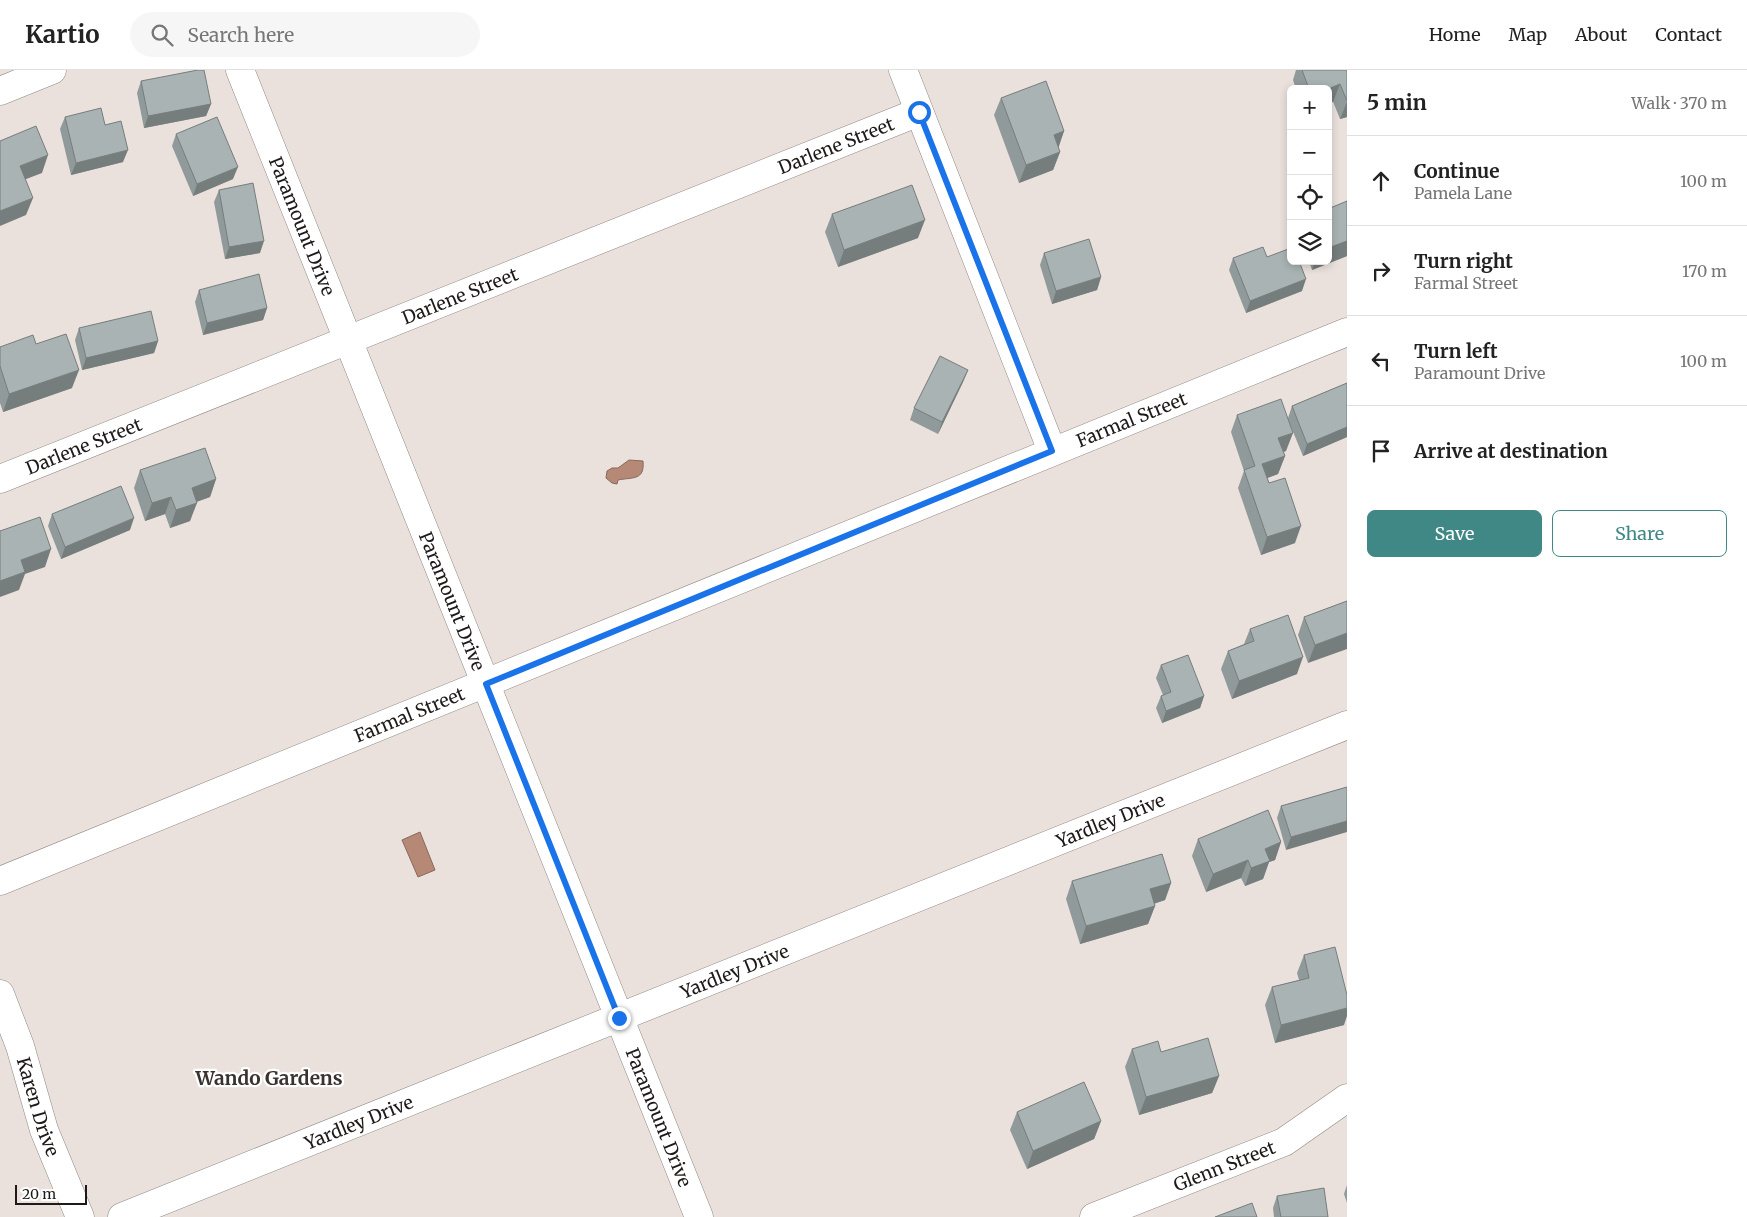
<!DOCTYPE html>
<meta charset="utf-8">
<style>
body{margin:0;font-family:Merriweather,serif;background:#f6f6f6;color:#222}
.controls{position:absolute;right:15px;top:15px;display:grid;overflow:hidden;border-radius:8px;box-shadow:0 2px 8px #0003}
.controls button{width:45px;height:45px;display:grid;place-items:center;padding:0;border:0;border-bottom:1px solid #e0e0e0;background:#fff;color:#222;font:25px sans-serif}
.scale{position:absolute;left:15px;bottom:12px;width:72px;box-sizing:border-box;padding-left:5px;border:2px solid #1d1a19;border-top:0;font-size:14px;line-height:18px;white-space:nowrap;color:#1d1a19;-webkit-text-stroke:4px #fff;paint-order:stroke}
.stop{position:absolute;width:15px;height:15px;margin:-11px;border:4px solid #1a73e8;border-radius:50%;background:#fff}
.stop.end{background:#1a73e8;border-color:#fff;box-shadow:0 1px 5px #0008}
.list{margin:0;padding:0;list-style:none}
h2{display:flex;justify-content:space-between;align-items:center;height:65px;margin:0;padding:0 20px;font-size:21px}
h2 small{font-size:16px;font-weight:400;color:#767676}
.list li{display:grid;grid-template-columns:32px 1fr auto;gap:15px;align-items:center;box-sizing:border-box;height:90px;padding:0 20px;border-top:1px solid #e0e0e0}
.list b{display:block;font-size:19px;white-space:nowrap}
.list p{margin:0;font-size:16px;white-space:nowrap;color:#767676}
.list em{font-size:16px;font-style:normal;color:#767676}
.actions{display:flex;gap:10px;padding:15px 20px}
.actions a{flex:1;padding:11px 0;border:1px solid #408886;border-radius:8px;text-align:center;font-size:18px;color:#408886}
.actions .main{background:#408886;color:#fff}
.icon{flex:none;width:28px;height:28px;fill:none;stroke:currentColor;stroke-width:2;stroke-linecap:round;stroke-linejoin:round}
.map{position:relative;flex:none;width:1347px;height:1147px;overflow:hidden}
header{display:flex;align-items:center;gap:30px;box-sizing:border-box;height:70px;padding:0 25px;background:#fff;border-bottom:1px solid #e0e0e0}
header strong{font-size:24px}
nav{display:flex;gap:28px;margin-inline-start:auto;font-size:18px}
.search{width:350px;height:45px;background:#f6f6f6;display:flex;align-items:center;gap:12px;box-sizing:border-box;padding:0 18px;border-radius:28px;color:#767676;font-size:19px}
main{display:flex}
aside{flex:1;background:#fff}
.map>svg:first-child{display:block}
.water{fill:#b68977;stroke:#88685b}
.lines{fill:none;stroke-linecap:round;stroke-linejoin:round}
.minor-casing{stroke:#928986;stroke-width:29}
.minor{stroke:#fff;stroke-width:28}
.wall{fill:#919a9a}
.shaded-wall{fill:#767d7d}
.building{fill:#a9b3b3;stroke:#767d7d}
.route{stroke:#1a73e8;stroke-width:6}
.labels{text-anchor:middle;dominant-baseline:central;stroke-width:4.5;stroke-linejoin:round;paint-order:stroke}
.street-label{font-size:18px;fill:#1d1a19;stroke:#fff}
.neighbourhood-label{font-size:19px;font-weight:bold;fill:#39322f;stroke:#fff}
</style>
<header>
<strong>Kartio</strong>
<div class="search"><svg class="icon" aria-label="search" viewBox="0 0 24 24"><circle cx="10" cy="10" r="6"/><path d="M15 15l6 6"/></svg>Search here</div>
<nav><a>Home</a><a>Map</a><a>About</a><a>Contact</a></nav>
</header>
<main>
<div class="map">
<svg width="1347" height="1147" viewBox="0 0 1347 1147">
<rect width="100%" height="100%" fill="#eae1dd"/>
<g class="water">
<path d="M629,390L643,391C645,411 632,407 618,410L617,414L612,413L606,408L607,401L612,398H618Z"/>
<path d="M420,762L435,800L418,807L402,770Z"/>
</g>
<g class="lines">
<g class="minor-casing">
<g id="minor">
<path id="s1" d="M240,0L699,1147"/>
<path d="M903,0L1052,381"/>
<path d="M0,21L52,0"/>
<path id="s2" d="M0,409L919,42"/>
<path id="s3" d="M0,811C449,629 897,443 1347,262"/>
<path id="s4" d="M0,924L20,976L44,1060L80,1147"/>
<path id="s5" d="M122,1147L1347,655"/>
<path id="s6" d="M1094,1147L1284,1072L1347,1028"/>
</g>
</g>
<use href="#minor" class="minor"/>
</g>
<g class="wall">
<path d="M1296,0H1347V47L1340,49L1328,19H1296L1293,10Z"/>
<path d="M141,11L211,34L206,46L144,58L137,23Z"/>
<path d="M1001,28L1064,61L1058,78L1060,82L1053,100L1019,113L994,45Z"/>
<path d="M65,47L105,55L123,92L71,105L60,59Z"/>
<path d="M176,64L233,109L193,126L172,76Z"/>
<path d="M219,120L260,183L225,189L214,132Z"/>
<path d="M1347,131V186L1312,200L1309,191H1328V139Z"/>
<path d="M832,144L918,168L838,197L825,162Z"/>
<path d="M1044,183L1101,207L1097,220L1052,234L1040,195Z"/>
<path d="M1267,187L1302,221L1246,243L1229,200L1233,188Z"/>
<path d="M199,220L267,238L263,250L203,265L195,232Z"/>
<path d="M79,258L158,271L154,283L82,300L75,270Z"/>
<path d="M36,274L72,318L3,342L0,333V277Z"/>
<path d="M968,300L963,312L938,364L910,350L914,338Z"/>
<path d="M1347,313V367L1303,386L1289,352L1286,381L1283,382L1285,386L1278,404L1267,408L1295,473L1261,485L1238,418L1244,401L1231,362L1237,345L1288,348L1292,336Z"/>
<path d="M140,400L216,409L210,427L196,432L190,451L170,458L165,444L145,451L134,418Z"/>
<path d="M52,444L130,460L61,489L48,456Z"/>
<path d="M1347,531L1308,593L1298,565L1304,547Z"/>
<path d="M1250,559L1297,604L1232,629L1221,599L1228,581L1244,574Z"/>
<path d="M1161,595L1204,626L1200,638L1162,653L1156,638L1161,626L1163,625L1156,608Z"/>
<path d="M1347,717L1286,780L1277,748L1281,736Z"/>
<path d="M1198,769L1281,772L1275,790L1269,792L1263,809L1245,816L1241,808L1206,822L1192,786Z"/>
<path d="M1072,811L1171,813L1165,830L1154,834L1155,836L1148,854L1080,874L1066,829Z"/>
<path d="M1304,885L1344,955L1275,973L1265,935L1272,917L1299,910L1297,903Z"/>
<path d="M1132,979L1161,982L1219,1006L1212,1023L1139,1045L1125,997Z"/>
<path d="M1017,1042L1101,1051L1094,1069L1027,1099L1010,1060Z"/>
<path d="M1347,1115V1133L1344,1124Z"/>
<path d="M1277,1126L1328,1147H1274L1273,1138Z"/>
</g>
<g class="shaded-wall">
<path d="M1340,14L1333,32L1328,34V19Z"/>
<path d="M1347,31V47L1340,49L1347,32Z"/>
<path d="M211,34L206,46L144,58L148,46Z"/>
<path d="M1064,61L1058,79L1054,65Z"/>
<path d="M128,80L123,92L71,105L76,93Z"/>
<path d="M1060,82L1053,100L1019,113L1026,95Z"/>
<path d="M48,85L42,103L13,114L20,96Z"/>
<path d="M238,97L233,109L193,126L197,114Z"/>
<path d="M33,128L26,145L0,156V141Z"/>
<path d="M925,150L918,168L838,197L844,180Z"/>
<path d="M264,171L260,183L225,189L229,177Z"/>
<path d="M1347,171V186L1312,200L1315,191H1328V178Z"/>
<path d="M1101,207L1097,220L1052,234L1056,221Z"/>
<path d="M1306,209L1302,221L1246,243L1250,231Z"/>
<path d="M267,238L263,250L203,265L207,253Z"/>
<path d="M158,271L154,283L82,300L86,288Z"/>
<path d="M79,300L72,318L3,342L9,324Z"/>
<path d="M968,300L963,312L938,364L942,352Z"/>
<path d="M1347,357V367L1303,386L1307,374Z"/>
<path d="M1293,363L1286,381L1272,386L1278,368Z"/>
<path d="M1285,386L1278,404L1256,412L1262,394Z"/>
<path d="M216,409L210,427L185,436L192,418Z"/>
<path d="M171,427L165,444L145,451L152,433Z"/>
<path d="M197,433L190,451L170,458L176,440Z"/>
<path d="M134,448L130,460L61,489L65,477Z"/>
<path d="M1301,456L1295,473L1261,485L1267,467Z"/>
<path d="M51,479L45,497L25,504L19,520L0,527V511L21,490Z"/>
<path d="M1347,563V579L1308,593L1315,575Z"/>
<path d="M1303,587L1297,604L1232,629L1239,611Z"/>
<path d="M1204,626L1200,638L1162,653L1166,641Z"/>
<path d="M1347,751V762L1286,780L1291,767Z"/>
<path d="M1281,772L1275,790L1269,792L1263,809L1245,816L1251,798L1265,779Z"/>
<path d="M1248,790L1241,808L1206,822L1213,804Z"/>
<path d="M1171,813L1165,830L1143,837L1150,819Z"/>
<path d="M1155,836L1148,854L1080,874L1086,856Z"/>
<path d="M1347,938V946L1344,955L1275,973L1281,955Z"/>
<path d="M1219,1006L1212,1023L1139,1045L1146,1027Z"/>
<path d="M1101,1051L1094,1069L1027,1099L1033,1081Z"/>
</g>
<g class="building">
<path d="M198,0H204L211,34L148,46L141,11Z"/>
<path d="M1302,0H1347V31L1340,14L1328,19H1309Z"/>
<path d="M1046,11L1064,61L1054,65L1060,82L1026,95L1001,28Z"/>
<path d="M101,38L105,55L121,51L128,80L76,93L65,47Z"/>
<path d="M217,47L238,97L197,114L176,64Z"/>
<path d="M36,56L48,85L20,96L33,128L0,141V71Z"/>
<path d="M253,113L264,171L229,177L219,120Z"/>
<path d="M912,115L925,150L844,180L832,144Z"/>
<path d="M1347,131V171L1328,178V139Z"/>
<path d="M1089,169L1101,207L1056,221L1044,183Z"/>
<path d="M1263,177L1267,187L1291,178V191H1299L1306,209L1250,231L1233,188Z"/>
<path d="M259,204L267,238L207,253L199,220Z"/>
<path d="M151,241L158,271L86,288L79,258Z"/>
<path d="M66,264L79,300L9,324L0,296V277L33,265L36,274Z"/>
<path d="M940,286L968,300L942,352L914,338Z"/>
<path d="M1347,313V357L1307,374L1292,336Z"/>
<path d="M1281,329L1293,363L1278,368L1285,386L1262,394L1269,413L1285,408L1301,456L1267,467L1244,400L1255,396L1237,345Z"/>
<path d="M205,378L216,409L192,418L197,433L176,440L171,427L152,433L140,400Z"/>
<path d="M121,416L134,448L65,477L52,444Z"/>
<path d="M40,447L51,479L21,490L25,502L0,511V461Z"/>
<path d="M1347,531V563L1315,575L1304,547Z"/>
<path d="M1288,545L1303,587L1239,611L1228,581L1254,571L1250,559Z"/>
<path d="M1188,585L1204,626L1166,641L1161,626L1171,622L1161,595Z"/>
<path d="M1347,717V751L1291,767L1281,736Z"/>
<path d="M1268,740L1281,772L1265,779L1270,791L1251,798L1248,790L1213,804L1198,769Z"/>
<path d="M1162,784L1171,813L1150,819L1155,836L1086,856L1072,811Z"/>
<path d="M1335,877L1347,925V938L1281,955L1272,917L1309,908L1304,885Z"/>
<path d="M1208,968L1219,1006L1146,1027L1132,979L1158,971L1161,982Z"/>
<path d="M1084,1012L1101,1051L1033,1081L1017,1042Z"/>
<path d="M1324,1118L1328,1147H1281L1277,1126Z"/>
<path d="M1252,1133L1257,1147H1215Z"/>
</g>
<g class="lines">
<path class="route" d="M619,948L486,614L1052,381L919,42"/>
</g>
<g class="labels">
<g class="street-label">
<text stroke="none"><textPath href="#s2" startOffset="900">Darlene Street</textPath></text>
<text stroke="none"><textPath href="#s1" startOffset="168">Paramount Drive</textPath></text>
<text stroke="none"><textPath href="#s2" startOffset="495">Darlene Street</textPath></text>
<text stroke="none"><textPath href="#s3" startOffset="1222">Farmal Street</textPath></text>
<text stroke="none"><textPath href="#s2" startOffset="90">Darlene Street</textPath></text>
<text stroke="none"><textPath href="#s1" startOffset="572">Paramount Drive</textPath></text>
<text stroke="none"><textPath href="#s3" startOffset="442">Farmal Street</textPath></text>
<text stroke="none"><textPath href="#s5" startOffset="1065">Yardley Drive</textPath></text>
<text stroke="none"><textPath href="#s5" startOffset="660">Yardley Drive</textPath></text>
<text stroke="none"><textPath href="#s4" startOffset="119">Karen Drive</textPath></text>
<text stroke="none"><textPath href="#s1" startOffset="1128">Paramount Drive</textPath></text>
<text stroke="none"><textPath href="#s5" startOffset="255">Yardley Drive</textPath></text>
<text stroke="none"><textPath href="#s6" startOffset="140">Glenn Street</textPath></text>
</g>
<g class="neighbourhood-label">
<text x="269" y="1008">Wando Gardens</text>
</g>
</g>
</svg>
<div class="controls">
<button>+</button>
<button>−</button>
<button><svg class="icon" aria-label="locate" viewBox="0 0 24 24"><circle cx="12" cy="12" r="6"/><path d="M12 2v4M12 18v4M2 12h4M18 12h4"/></svg></button>
<button><svg class="icon" aria-label="layers" viewBox="0 0 24 24"><path d="M12 4l9 5-9 5-9-5zM3 14l9 5 9-5"/></svg></button>
</div>
<div class="scale">20 m</div>
<div class="stop" style="left:919px;top:42px"></div>
<div class="stop end" style="left:619px;top:948px"></div>
</div>
<aside>
<h2>5 min<small>Walk · 370 m</small></h2>
<ul class="list">
<li><svg class="icon" aria-label="ahead" viewBox="0 0 24 24"><path d="M12 20V5M6 11l6-6 6 6"/></svg><div><b>Continue</b><p>Pamela Lane</p></div><em>100 m</em></li>
<li><svg class="icon" aria-label="right" viewBox="0 0 24 24"><path d="M7 20v-9h11M14 6l5 5-5 5"/></svg><div><b>Turn right</b><p>Farmal Street</p></div><em>170 m</em></li>
<li><svg class="icon" aria-label="left" viewBox="0 0 24 24"><path d="M17 20v-9H6M10 6l-5 5 5 5"/></svg><div><b>Turn left</b><p>Paramount Drive</p></div><em>100 m</em></li>
<li><svg class="icon" aria-label="arrive" viewBox="0 0 24 24"><path d="M6 21V4h12l-3 4 3 4H6"/></svg><div><b>Arrive at destination</b></div></li>
</ul>
<div class="actions"><a class="main">Save</a><a>Share</a></div>
</aside>
</main>
